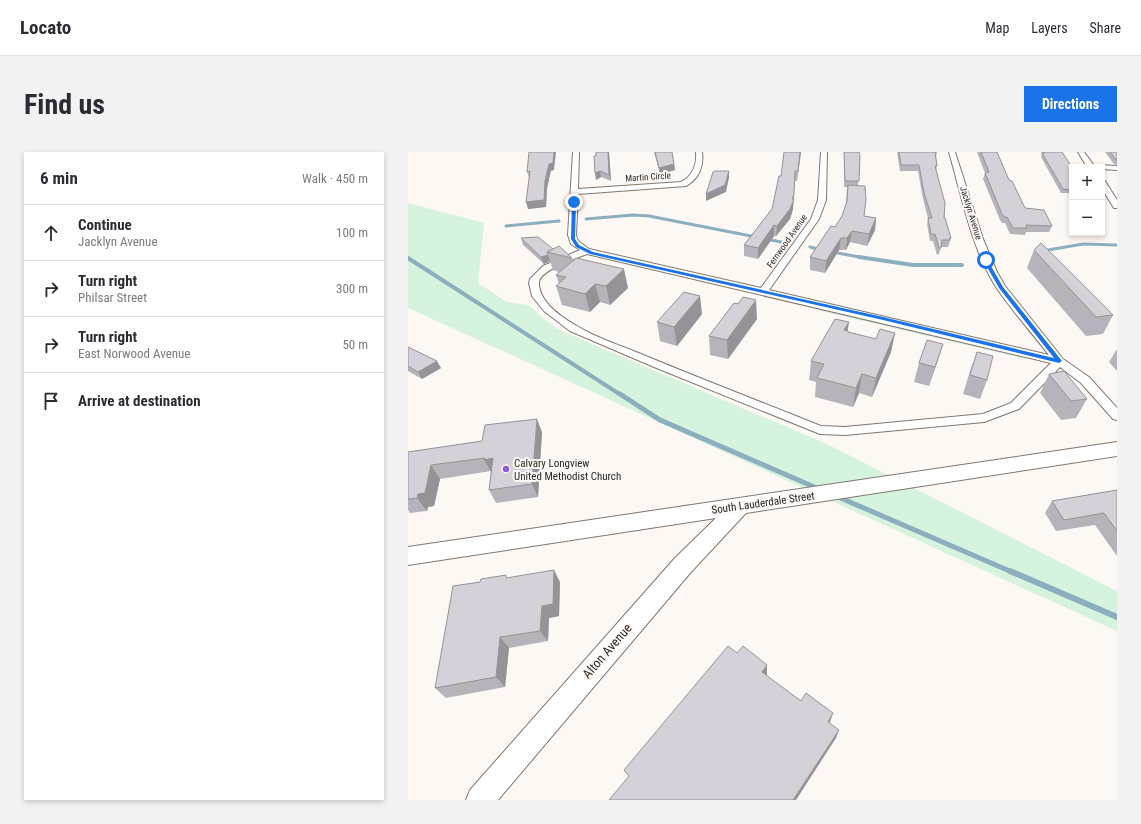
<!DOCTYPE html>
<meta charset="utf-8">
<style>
body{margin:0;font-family:"Roboto Condensed",sans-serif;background:#f2f2f3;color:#2b2b33}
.controls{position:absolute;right:12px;top:12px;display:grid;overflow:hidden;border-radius:0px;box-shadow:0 2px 6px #0003}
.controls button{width:36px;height:36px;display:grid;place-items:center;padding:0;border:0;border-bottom:1px solid #e1e1e2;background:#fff;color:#2b2b33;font:20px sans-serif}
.stop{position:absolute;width:12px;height:12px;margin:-9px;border:3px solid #1a73e8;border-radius:50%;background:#fff}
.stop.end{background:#1a73e8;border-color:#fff;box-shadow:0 1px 4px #0008}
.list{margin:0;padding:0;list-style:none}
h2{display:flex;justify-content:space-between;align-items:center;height:52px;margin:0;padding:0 16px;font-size:17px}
h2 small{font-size:13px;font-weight:400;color:#7c7c81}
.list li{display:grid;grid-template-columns:26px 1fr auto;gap:12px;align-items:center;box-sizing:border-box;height:56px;padding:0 16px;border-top:1px solid #e1e1e2}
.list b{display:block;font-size:15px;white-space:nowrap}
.list p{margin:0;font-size:13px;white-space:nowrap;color:#7c7c81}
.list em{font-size:13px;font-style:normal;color:#7c7c81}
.icon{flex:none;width:22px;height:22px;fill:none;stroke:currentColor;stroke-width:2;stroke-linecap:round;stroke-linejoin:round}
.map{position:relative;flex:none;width:709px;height:648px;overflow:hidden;border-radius:0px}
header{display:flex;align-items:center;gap:24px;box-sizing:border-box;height:56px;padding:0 20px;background:#fff;border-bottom:1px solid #e1e1e2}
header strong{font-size:19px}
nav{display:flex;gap:22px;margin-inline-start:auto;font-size:14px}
.intro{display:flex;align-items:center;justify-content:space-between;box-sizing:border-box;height:96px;padding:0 24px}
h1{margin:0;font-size:28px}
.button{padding:10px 18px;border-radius:0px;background:#1a73e8;color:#fff;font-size:14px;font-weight:700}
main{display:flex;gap:24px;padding:0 24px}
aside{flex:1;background:#fff;border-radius:0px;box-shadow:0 2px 6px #0003}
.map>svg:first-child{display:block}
.green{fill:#d6f3dd}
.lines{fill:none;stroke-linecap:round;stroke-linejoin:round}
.stream-far3{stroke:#8bafbe;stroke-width:3}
.stream-far2{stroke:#8bafbe;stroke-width:4}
.stream-far1{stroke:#8bafbe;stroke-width:5}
.stream{stroke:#8bafbe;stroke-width:6}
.street-casing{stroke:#807771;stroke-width:2}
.secondary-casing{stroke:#807771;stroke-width:2}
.street{fill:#fff;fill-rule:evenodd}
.secondary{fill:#fff;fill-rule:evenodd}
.wall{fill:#b8b3bb}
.shaded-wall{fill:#969298}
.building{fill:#d6d0d9;stroke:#969298}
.route{fill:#1a73e8}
.poi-dot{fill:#8b5ed7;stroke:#fef8f4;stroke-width:1.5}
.labels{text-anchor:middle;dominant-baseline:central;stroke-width:4;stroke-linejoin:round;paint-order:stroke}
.far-street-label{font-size:9px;fill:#292623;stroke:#fef8f4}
.poi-label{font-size:11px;fill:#292623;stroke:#fef8f4;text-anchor:start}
.street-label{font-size:11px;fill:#292623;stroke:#fef8f4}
.near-street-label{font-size:13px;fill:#292623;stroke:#fef8f4}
</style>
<header>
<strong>Locato</strong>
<nav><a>Map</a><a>Layers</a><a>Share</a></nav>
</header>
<div class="intro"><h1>Find us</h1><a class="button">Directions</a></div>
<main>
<aside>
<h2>6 min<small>Walk · 450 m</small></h2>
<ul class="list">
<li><svg class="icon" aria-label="ahead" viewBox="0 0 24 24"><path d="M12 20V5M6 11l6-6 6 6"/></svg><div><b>Continue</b><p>Jacklyn Avenue</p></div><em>100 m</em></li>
<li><svg class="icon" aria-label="right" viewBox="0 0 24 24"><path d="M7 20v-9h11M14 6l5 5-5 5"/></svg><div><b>Turn right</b><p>Philsar Street</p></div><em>300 m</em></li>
<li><svg class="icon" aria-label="right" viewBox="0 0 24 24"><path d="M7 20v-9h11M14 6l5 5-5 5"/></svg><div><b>Turn right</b><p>East Norwood Avenue</p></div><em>50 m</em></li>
<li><svg class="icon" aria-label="arrive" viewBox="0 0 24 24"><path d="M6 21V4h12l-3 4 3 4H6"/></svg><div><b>Arrive at destination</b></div></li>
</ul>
</aside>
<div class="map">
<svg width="709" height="648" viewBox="0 0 709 648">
<rect width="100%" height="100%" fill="#fef8f4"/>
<g class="green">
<path d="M0,51L76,71L70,131L99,150L120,153L149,177L419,292L709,439V479L0,156Z"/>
<path d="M404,157H408L618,205V207Z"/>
</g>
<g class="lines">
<g class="stream-far3">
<path d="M178,67L225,63L241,64L348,85"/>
<path d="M98,74L151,69"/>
<path d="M358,87L378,91"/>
<path d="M402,95L414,98"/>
<path d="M634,99L675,92L708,93"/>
<path d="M424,100L457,106"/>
</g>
<g class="stream-far2">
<path d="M451,105L505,113H554"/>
<path d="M0,106L213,243"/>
</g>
<g class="stream-far1">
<path d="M212,242L252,268L411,337"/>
<path d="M428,344L604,420"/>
</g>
<path class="stream" d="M602,419L709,465"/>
<g class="street-casing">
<g id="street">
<path d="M165,0H171L170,37L273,30C285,24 289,12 288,0H294C296,14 291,27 278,34L170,42L168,83L170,89L181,97L353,136L403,67L410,48L413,0H419L418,48L411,67L361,138L641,203C624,181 604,159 588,135C563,95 554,45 541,0H547L575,87L589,120L597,134L655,207L681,225L709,256V268L705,267L673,231L652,215L611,257L576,270L437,283L412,282L246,215L162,179L136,159L124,144L121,131L122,127L135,114L172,98L163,92L160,83ZM179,102L643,211L603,251L575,262L437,275L413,274C353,250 293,227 233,202C214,194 186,185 169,174C155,166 130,150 131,130C132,118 169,106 179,102Z"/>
<path d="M670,0H676L687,15H679Z"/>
<path d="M691,13L709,14V18L694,17V15H690Z"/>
<path d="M694,29H697L709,48V56H706L694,37Z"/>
</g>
</g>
<g class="secondary-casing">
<path id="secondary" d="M709,290V304L338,361L283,420L90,648H58L62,638L267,406L308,366L0,413V395Z"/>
</g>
<use href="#street" class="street"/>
<use href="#secondary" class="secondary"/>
</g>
<g class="wall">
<path d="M188,0H201L203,29L193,25L188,28Z"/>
<path d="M246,0H264L267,18L252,22Z"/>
<path d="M393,0L389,29H387L385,57L382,67L368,84H366L350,107L336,104V93L364,57L373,24Z"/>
<path d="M436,0H451L450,34L456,64L468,66L467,78L459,94L442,90L438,98H431L417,121L402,118V105L427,75L434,64L438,52L439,35H436Z"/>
<path d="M489,0H529L528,5L529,14L528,18L536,66L543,86L540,95H533L531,102L529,103L525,89H522L519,72L520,66L515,47L510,19H492Z"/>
<path d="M569,0H589L601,28L617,56L644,74L641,80H618L617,83L602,82L597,71H594L592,68L575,27L577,21Z"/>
<path d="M633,0H654L664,15V45L662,41H653L633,5L634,2Z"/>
<path d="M697,0H709V13L706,12Z"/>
<path d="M143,18L139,36L138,55L120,57L121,26L119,20L146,18Z"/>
<path d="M113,86L164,106L165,109L220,136L202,153L192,150L182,160L154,153L148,134L151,132L148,123L151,120L145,118L142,109L136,112L115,93Z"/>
<path d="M626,98L705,163L695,182L678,184L619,116Z"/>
<path d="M294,162L269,194L252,189L249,170Z"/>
<path d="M349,167L320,207L302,203L301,184Z"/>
<path d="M441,170L439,179H440V180L468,187L487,181L483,200L464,245L451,241L445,255L407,245L408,230L401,228L403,209Z"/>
<path d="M535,192L521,234L506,230L511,211Z"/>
<path d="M0,195L33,216L14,227L0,219Z"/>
<path d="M709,197V219L701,210Z"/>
<path d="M569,200L579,228L572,247L555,242L562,219Z"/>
<path d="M641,222L679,247L668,266L653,268L632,241Z"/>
<path d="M134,280L130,345L88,351L81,338L83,319L32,327L26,354L20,355L19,359L2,361L0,358V300Z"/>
<path d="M709,338V404L687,373L648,379L637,361L644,349Z"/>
<path d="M100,426L152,430L151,464L141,466L140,489L101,496L97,535L38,546L27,536Z"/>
</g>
<g class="shaded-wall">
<path d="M146,0H148L146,18H143L139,36L138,55L120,57L118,50L137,29L141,12Z"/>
<path d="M200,0H201L203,29L201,23Z"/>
<path d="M392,0H393L389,29L390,19Z"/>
<path d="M266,12L267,18L252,22L251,16Z"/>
<path d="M192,19L193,25L188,28L187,21Z"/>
<path d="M321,19V26L318,40L298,49V42Z"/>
<path d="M387,19L385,57L382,67L368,84L369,74Z"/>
<path d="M468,66L467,78L459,94L461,82Z"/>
<path d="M366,73V84L350,107V96Z"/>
<path d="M444,79L442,90L438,98L439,86Z"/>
<path d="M433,86L431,98L417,121L418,109Z"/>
<path d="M140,103L142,109L136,112L133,105Z"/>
<path d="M216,117L220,136L202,153L198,134Z"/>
<path d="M187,132L192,150L182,160L177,142Z"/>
<path d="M292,144L294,162L269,194L266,175Z"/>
<path d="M348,148L349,167L320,207L319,188Z"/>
<path d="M441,170L438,189L436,178Z"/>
<path d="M487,181L483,200L464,245L468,226Z"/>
<path d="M535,192L529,211L521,234L527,215Z"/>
<path d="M29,209L33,216L14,227L10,220Z"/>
<path d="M454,222L451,241L445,255L448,236Z"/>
<path d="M129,267L134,280L130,345L124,332Z"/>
<path d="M85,306L84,321L76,308Z"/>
<path d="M23,313L32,327L26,354L20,355L19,359L9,346L10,342Z"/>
<path d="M146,418L152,430L151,464L141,466L140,489L132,479L134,454Z"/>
<path d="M92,485L101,496L97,535L88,525Z"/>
<path d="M359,513V523L354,530V520Z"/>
<path d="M425,561L422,570L417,578L420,570Z"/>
<path d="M431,578L428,586L388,648H385Z"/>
</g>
<g class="building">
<path d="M121,0H146L145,11L141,12L137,29L136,48L118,50L122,19L119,20Z"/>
<path d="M188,0H200L201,23L192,19L187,21L186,4H188Z"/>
<path d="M247,0H264L266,12L251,16Z"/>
<path d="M376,0H392L390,19H387L386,42L384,47H386L382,57L369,74L366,73L350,96L336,93L364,57L371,24H373Z"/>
<path d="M436,0H451L452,4L451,29H437Z"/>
<path d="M491,0H527L529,14H527L537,51L536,66H537L543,86H541L542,88H534L533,96H531L527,82H523L520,66H524L516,41L511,13H493Z"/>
<path d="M573,0H589L601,28L604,29L617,56L636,58L644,74L618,73L619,76H605L599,65H596L594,62L577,21L581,20Z"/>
<path d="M636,0H654L664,15V39L663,38L655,37L634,1H637Z"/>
<path d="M702,0H709V8H708Z"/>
<path d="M307,19H321L317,33L298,42L305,20Z"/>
<path d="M440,33L457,34L458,48L456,64L468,66L461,82L444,79L439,86H433L418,109L402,105L423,74L427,75L434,64L439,49Z"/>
<path d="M130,85L145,97L139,100L140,103L133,105L113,86Z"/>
<path d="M633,91L705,163L688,165L626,98Z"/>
<path d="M151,94L164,106L139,100Z"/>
<path d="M168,106L216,117L198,134L187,132L177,142L148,134L158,125L148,123Z"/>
<path d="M276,140L292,144L266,175L249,170Z"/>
<path d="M335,145L348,148L319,188L301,184L326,151L330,152Z"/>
<path d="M427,167L441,170L436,178L440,179V180L468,187L472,177L487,181L468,226L454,222L448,236L409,226L416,212L403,209Z"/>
<path d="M519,188L535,192L527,215L511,211Z"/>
<path d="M0,195L29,209L10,220L0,214Z"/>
<path d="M569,200L585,204L579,228L562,223Z"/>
<path d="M656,219L679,247L663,249L641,222Z"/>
<path d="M129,267L124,332L81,338L85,306L76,308L77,306L23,313L17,341L10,342L9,346L0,347V300L74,289L77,273Z"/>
<path d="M709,338V379L696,361L656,368L644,349Z"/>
<path d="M146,418L145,452L134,454L132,479L92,485L88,525L27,536L45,434L72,430L73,427L98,423V426Z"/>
<path d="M320,494L329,501L335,494L359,513L354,520L393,549L398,541L425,561L420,570L431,578L385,648H201L221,624L216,618Z"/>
</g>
<path class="route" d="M166,49L168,50L167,87L171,93L185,100L475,165L646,206L591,136L575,108L579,107L595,135L654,209L651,211L475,168L182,102L168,95L163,87L164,50Z"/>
<circle class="poi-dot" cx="98" cy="317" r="4"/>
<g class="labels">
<g class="far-street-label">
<text transform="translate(240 25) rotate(-4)">Martin Circle</text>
<text transform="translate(563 61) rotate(73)">Jacklyn Avenue</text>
<text transform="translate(379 89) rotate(-55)">Fernwood Avenue</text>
</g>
<g class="poi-label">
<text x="106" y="311">Calvary Longview<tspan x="106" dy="13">United Methodist Church</tspan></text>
</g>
<g class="street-label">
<text transform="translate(355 351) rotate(-8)">South Lauderdale Street</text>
</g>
<g class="near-street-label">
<text transform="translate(199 499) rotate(-49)">Alton Avenue</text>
</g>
</g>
</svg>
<div class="controls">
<button>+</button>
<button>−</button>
</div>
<div class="stop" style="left:578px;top:108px"></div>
<div class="stop end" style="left:166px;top:50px"></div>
</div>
</main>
